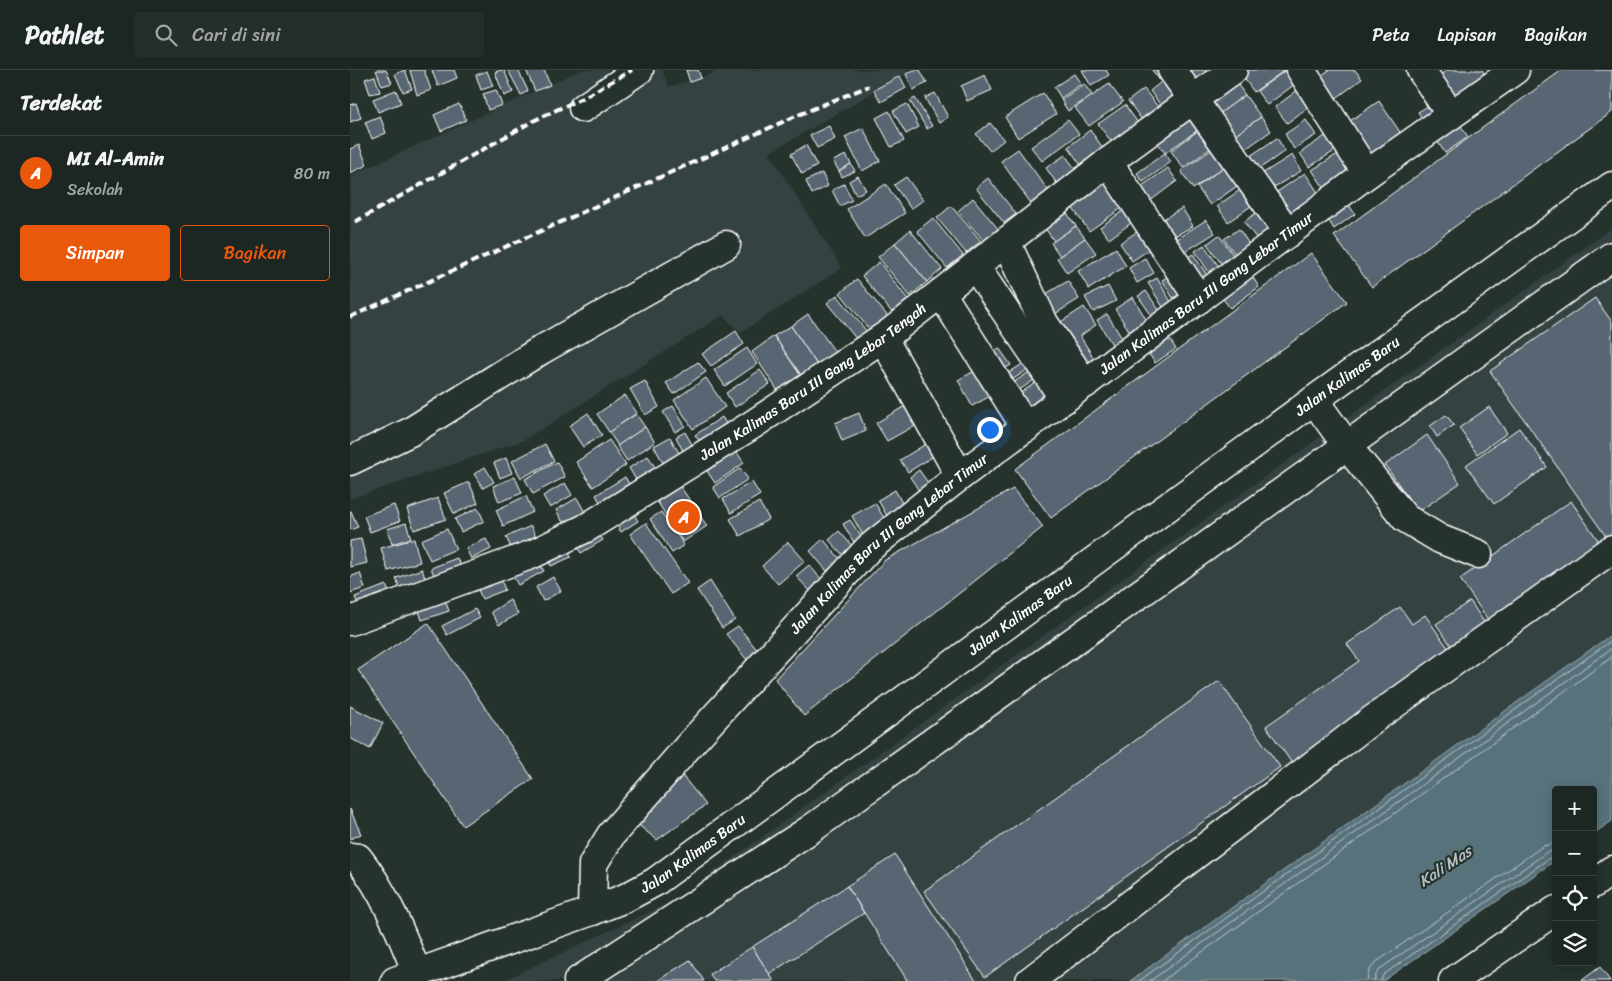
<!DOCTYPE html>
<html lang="id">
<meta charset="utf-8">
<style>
body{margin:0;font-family:Sriracha,sans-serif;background:#252e2a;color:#f1f3f6}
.controls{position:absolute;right:15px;bottom:15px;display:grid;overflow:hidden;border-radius:5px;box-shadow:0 2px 12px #0003}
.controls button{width:45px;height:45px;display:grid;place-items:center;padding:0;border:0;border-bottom:1px solid #3a4340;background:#1c2622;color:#f1f3f6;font:25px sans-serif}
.you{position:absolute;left:639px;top:359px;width:18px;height:18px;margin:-12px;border:4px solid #fff;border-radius:50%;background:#1a73e8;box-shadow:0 0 0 8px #1a73e833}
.badge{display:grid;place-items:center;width:32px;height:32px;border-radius:50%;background:#ea580c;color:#fff;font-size:16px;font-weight:700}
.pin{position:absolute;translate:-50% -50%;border:2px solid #fff;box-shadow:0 1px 5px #0006}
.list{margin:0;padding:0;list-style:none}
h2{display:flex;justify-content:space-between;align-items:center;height:65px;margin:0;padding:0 20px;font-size:21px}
h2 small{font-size:16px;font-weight:400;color:#a0a5a5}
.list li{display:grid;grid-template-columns:32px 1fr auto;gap:15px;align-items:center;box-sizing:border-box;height:75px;padding:0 20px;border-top:1px solid #3a4340}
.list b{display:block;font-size:19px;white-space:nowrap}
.list p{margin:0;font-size:16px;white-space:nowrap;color:#a0a5a5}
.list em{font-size:16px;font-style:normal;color:#a0a5a5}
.actions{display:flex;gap:10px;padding:15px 20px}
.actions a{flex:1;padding:11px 0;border:1px solid #ea580c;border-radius:5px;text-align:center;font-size:18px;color:#ea580c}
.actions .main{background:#ea580c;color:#fff}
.icon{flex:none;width:28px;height:28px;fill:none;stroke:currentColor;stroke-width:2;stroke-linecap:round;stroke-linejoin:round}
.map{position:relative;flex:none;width:1262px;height:911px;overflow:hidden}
header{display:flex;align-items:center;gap:30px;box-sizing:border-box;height:70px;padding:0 25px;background:#1c2622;border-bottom:1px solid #3a4340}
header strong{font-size:24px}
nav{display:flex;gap:28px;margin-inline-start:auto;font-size:18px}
.search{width:350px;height:45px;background:#252e2a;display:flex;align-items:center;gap:12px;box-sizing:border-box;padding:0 18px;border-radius:5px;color:#a0a5a5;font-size:19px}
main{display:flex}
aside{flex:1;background:#1c2622}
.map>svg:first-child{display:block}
.built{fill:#354242}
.water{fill:#58727b;stroke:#9baab0}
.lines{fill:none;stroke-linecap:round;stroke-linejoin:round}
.shore{stroke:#bcc7ca;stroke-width:1}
.building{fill:#596572;stroke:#fff}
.minor-casing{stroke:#fff;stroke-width:31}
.minor{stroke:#26332d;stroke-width:28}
.rail{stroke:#fff;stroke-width:4;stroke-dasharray:8 4;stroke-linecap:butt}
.labels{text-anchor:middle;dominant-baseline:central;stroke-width:4.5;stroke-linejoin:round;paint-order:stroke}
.street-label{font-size:15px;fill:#fff;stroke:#26332d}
.water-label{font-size:16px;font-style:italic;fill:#b4c0c4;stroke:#26332d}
</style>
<header>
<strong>Pathlet</strong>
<div class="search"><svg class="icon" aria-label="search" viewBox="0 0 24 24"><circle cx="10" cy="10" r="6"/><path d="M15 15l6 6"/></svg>Cari di sini</div>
<nav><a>Peta</a><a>Lapisan</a><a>Bagikan</a></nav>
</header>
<main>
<aside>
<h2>Terdekat<small></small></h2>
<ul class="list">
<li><span class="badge">A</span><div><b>MI Al-Amin</b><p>Sekolah</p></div><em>80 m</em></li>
</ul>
<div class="actions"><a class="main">Simpan</a><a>Bagikan</a></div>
</aside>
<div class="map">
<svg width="1262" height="911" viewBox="0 0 1262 911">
<rect width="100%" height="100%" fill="#26332d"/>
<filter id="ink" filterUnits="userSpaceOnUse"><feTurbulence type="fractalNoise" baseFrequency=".02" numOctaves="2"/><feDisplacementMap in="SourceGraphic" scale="10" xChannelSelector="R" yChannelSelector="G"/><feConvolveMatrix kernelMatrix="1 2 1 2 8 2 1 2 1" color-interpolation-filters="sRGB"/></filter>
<g filter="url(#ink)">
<g class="built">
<path d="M231,0H312L319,17L374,0H562L419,83L492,198L390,263L373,245L174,370L0,429V106Z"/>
<path d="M1262,158V564L780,911H152L323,831Z"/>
</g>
<path class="water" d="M1262,564V751L1243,764V720H1206V790L1033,911H780Z"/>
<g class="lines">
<g class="shore">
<path d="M789,911L1262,570"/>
<path d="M800,911L1262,578"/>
<path d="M812,911L1262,587"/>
<path d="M1017,911L1019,901L1025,893L1193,776L1206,773"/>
<path d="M1024,911L1026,905L1030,899L1197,782L1206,780"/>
<path d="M1031,911L1033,905L1201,787L1206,786"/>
</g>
</g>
<g class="building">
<path d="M26,0H36L42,13L32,16Z"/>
<path d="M55,0L62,19L53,22L45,4Z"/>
<path d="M60,0H74L81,20L67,25Z"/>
<path d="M84,0H104L107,8L88,16L82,1Z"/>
<path d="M151,0H154L163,22L154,26L145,2Z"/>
<path d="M158,0H168L178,21L171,25Z"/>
<path d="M176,0H194L200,15L185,21Z"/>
<path d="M336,0H348L351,8L340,12Z"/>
<path d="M564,0H570L577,13L563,20L556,4Z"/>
<path d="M732,0H756L759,5L741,16Z"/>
<path d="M802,0H820L838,24L815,41L800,21L811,12Z"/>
<path d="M832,0H859L840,12Z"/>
<path d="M898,0H935L904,22L891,4Z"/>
<path d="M936,0H940L949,11L917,35L907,21Z"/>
<path d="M979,0H1005L1012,9L981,32L965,10Z"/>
<path d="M1097,0H1132L1139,11L1107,32L1089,6Z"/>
<path d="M1212,0H1262V42L1022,217L984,166Z"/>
<path d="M137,1L143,16L131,20L126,5Z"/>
<path d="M724,4L731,14L711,28L704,17Z"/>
<path d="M635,5L642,20L617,31L611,16Z"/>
<path d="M25,6L30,22L20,24L15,9Z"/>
<path d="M550,6L556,18L531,32L524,20Z"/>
<path d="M886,12L895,25L862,49L851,37Z"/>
<path d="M734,14L742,25L718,41L711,30Z"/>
<path d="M759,14L773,32L739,56L725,38Z"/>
<path d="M956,14L968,30L937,53L925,37Z"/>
<path d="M794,19L812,42L795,54L778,31Z"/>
<path d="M46,20L51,33L28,42L23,29Z"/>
<path d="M146,20L152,35L138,40L133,24Z"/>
<path d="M585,23L598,47L589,53L575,28Z"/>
<path d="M693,23L706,44L668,68L655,47Z"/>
<path d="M895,25L911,47L877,71L862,49Z"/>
<path d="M565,28L582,56L577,59L560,31Z"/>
<path d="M1029,31L1056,71L1022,95L994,55Z"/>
<path d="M1086,31L1078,57L1068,42Z"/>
<path d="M6,33L11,48L0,52V35Z"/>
<path d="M109,34L116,50L91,61L84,45Z"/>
<path d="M557,34L569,57L556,64L543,41Z"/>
<path d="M775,35L791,57L764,75L748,54Z"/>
<path d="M539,41L554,71L541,77L526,48Z"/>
<path d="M847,43L855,55L815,83L807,72Z"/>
<path d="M30,46L36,63L22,69L15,52Z"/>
<path d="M911,47L921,61L887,85L877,71Z"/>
<path d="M718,50L729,64L692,91L681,77Z"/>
<path d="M956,50L966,65L944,79L935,64Z"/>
<path d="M640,53L654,70L640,81L626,64Z"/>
<path d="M858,53L871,71L833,98L821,81Z"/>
<path d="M1109,53L1118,67L1095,83L1086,69Z"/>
<path d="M479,56L485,69L467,78L460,65Z"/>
<path d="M513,58L530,91L512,101L495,67Z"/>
<path d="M740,60L758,85L735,101L718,77Z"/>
<path d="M981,62L991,77L959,97L950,83Z"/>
<path d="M927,68L935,81L906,101L897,88Z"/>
<path d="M9,75L17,95L0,103V79Z"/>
<path d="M456,75L467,96L452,104L441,84Z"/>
<path d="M867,76L879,93L843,119L831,101Z"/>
<path d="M668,79L703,127L685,139L651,91Z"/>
<path d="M994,80L1010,105L979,125L962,100Z"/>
<path d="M815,83L821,92L793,112L787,103Z"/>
<path d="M496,85L501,94L489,101L483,91Z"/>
<path d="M715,85L732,108L712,121L696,98Z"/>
<path d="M942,85L951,101L916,122L907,107Z"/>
<path d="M879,93L893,112L860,135L847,117Z"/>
<path d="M501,94L505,101L492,107L489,101Z"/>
<path d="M818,98L827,111L796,134L786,120Z"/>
<path d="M472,103L478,116L462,124L456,111Z"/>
<path d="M955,103L971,127L934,153L918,128Z"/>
<path d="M764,105L782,131L739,161L721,136Z"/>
<path d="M508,106L516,120L506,125L499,111Z"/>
<path d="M556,107L573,130L561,139L544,115Z"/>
<path d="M638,108L666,144L654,153L626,118Z"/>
<path d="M494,114L502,130L490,136L482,120Z"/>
<path d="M536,114L555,143L515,168L497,139Z"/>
<path d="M893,118L904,134L878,152L867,136Z"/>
<path d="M623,128L649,160L635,172L608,141Z"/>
<path d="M997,132L1005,144L984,159L976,146Z"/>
<path d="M601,136L631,171L616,183L587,148Z"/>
<path d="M780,136L788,148L759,169L750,157Z"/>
<path d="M832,138L843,156L814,172L803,155Z"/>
<path d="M714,139L726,156L704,171L692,154Z"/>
<path d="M910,140L926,161L910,173L894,152Z"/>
<path d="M583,148L613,185L597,198L567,161Z"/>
<path d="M856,150L865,163L825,188L817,175Z"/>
<path d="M726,156L735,168L710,186L701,173Z"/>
<path d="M794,157L806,175L782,191L770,173Z"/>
<path d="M889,159L901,177L887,187L874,169Z"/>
<path d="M560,160L592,199L577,212L545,173Z"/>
<path d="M869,165L888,192L876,200L857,174Z"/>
<path d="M735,168L746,183L717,203L707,188Z"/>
<path d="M545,173L577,212L560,226L528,187Z"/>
<path d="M854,175L874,204L864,210L845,181Z"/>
<path d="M766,178L776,196L739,219L728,201Z"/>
<path d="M961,183L997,232L701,448L665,399Z"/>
<path d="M843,184L863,214L850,222L830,192Z"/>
<path d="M795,188L804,203L787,213L779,198Z"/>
<path d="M529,192L560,232L544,245L512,206Z"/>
<path d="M900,203L909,217L880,238L870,225Z"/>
<path d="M823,204L834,222L823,228L812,210Z"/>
<path d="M807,208L824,237L816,242L798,213Z"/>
<path d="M507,209L540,249L522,263L490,223Z"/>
<path d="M718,211L729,229L705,244L694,225Z"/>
<path d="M758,216L766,231L743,242L735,227Z"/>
<path d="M796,221L812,244L804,249L788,226Z"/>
<path d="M487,225L518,263L508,271L477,233Z"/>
<path d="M783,227L797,251L780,262L765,239Z"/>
<path d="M1245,228L1262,252V475L1140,301Z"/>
<path d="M734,237L746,255L730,266L747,293L732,302L703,257Z"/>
<path d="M458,244L488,286L469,298L441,256Z"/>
<path d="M757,244L773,270L763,276L747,250Z"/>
<path d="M441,256L469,298L453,308L424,266Z"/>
<path d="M386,261L394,274L361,296L352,284Z"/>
<path d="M424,266L453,309L430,324L402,282Z"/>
<path d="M818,267L826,279L805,293L797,281Z"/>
<path d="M397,278L407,294L375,316L364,300Z"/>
<path d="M649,278L661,295L646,304L635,287Z"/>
<path d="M682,288L686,294L653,316L649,309Z"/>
<path d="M348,292L356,302L324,324L316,313Z"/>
<path d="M632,297L646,323L622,336L608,310Z"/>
<path d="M685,298L690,306L659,327L654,319Z"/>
<path d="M410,300L420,314L385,337L376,323Z"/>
<path d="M356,308L375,337L343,359L324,330Z"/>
<path d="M691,309L707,332L679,351L663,328Z"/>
<path d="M295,311L309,337L295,345L280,319Z"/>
<path d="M275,325L287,343L259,362L247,344Z"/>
<path d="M562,332L573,351L537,371L526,353Z"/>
<path d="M323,336L335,356L325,362L313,342Z"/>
<path d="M1139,337L1157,363L1127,384L1109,358Z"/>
<path d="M238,343L252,365L233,377L219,356Z"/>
<path d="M509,343L516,361L492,371L485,353Z"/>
<path d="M286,344L295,357L268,376L259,362Z"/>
<path d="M1096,345L1104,355L1087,367L1080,356Z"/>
<path d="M372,347L380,360L354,377L345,365Z"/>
<path d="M295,357L305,372L277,391L267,376Z"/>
<path d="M1169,358L1197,397L1144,434L1116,395Z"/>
<path d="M335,362L345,380L335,385L326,367Z"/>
<path d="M1077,365L1110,413L1068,442L1035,395Z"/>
<path d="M320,367L333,390L317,400L304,376Z"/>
<path d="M259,370L276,395L243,417L226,392Z"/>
<path d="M579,372L587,384L558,402L550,390Z"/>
<path d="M195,374L204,391L171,408L162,391Z"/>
<path d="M386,381L394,393L365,413L357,401Z"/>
<path d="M298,386L310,405L291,418L279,398Z"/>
<path d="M156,388L162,403L150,408L144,393Z"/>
<path d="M207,392L215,407L183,424L175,409Z"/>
<path d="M135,397L144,412L133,418L124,404Z"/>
<path d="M390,398L398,409L370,428L363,417Z"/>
<path d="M569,400L583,420L573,427L560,407Z"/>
<path d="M165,407L172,423L149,432L143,416Z"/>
<path d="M275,407L283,421L254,439L246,425Z"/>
<path d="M119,412L128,433L104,444L94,423Z"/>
<path d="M402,412L410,425L381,443L373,429Z"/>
<path d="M215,413L222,425L200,438L193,426Z"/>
<path d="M328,413L357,456L333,472L305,428Z"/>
<path d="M663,419L693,457L454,646L425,609L535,490Z"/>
<path d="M545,420L558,444L541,453L528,430Z"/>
<path d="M176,426L183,442L153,456L146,440Z"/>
<path d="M88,428L96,449L64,460L57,439Z"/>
<path d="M227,428L236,444L215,456L206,440Z"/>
<path d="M1221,431L1252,476L1141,554L1110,509Z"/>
<path d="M409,432L419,449L390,466L380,449Z"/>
<path d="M525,433L537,453L514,467L502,446Z"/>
<path d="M44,435L50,451L20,462L14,446Z"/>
<path d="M128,438L134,451L111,462L105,449Z"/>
<path d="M280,438L288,451L271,462L263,449Z"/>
<path d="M0,441H1L8,457L0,460Z"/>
<path d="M311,442L334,475L322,483L300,449Z"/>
<path d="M500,450L513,469L505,474L493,454Z"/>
<path d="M56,453L61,468L42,474L37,459Z"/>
<path d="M296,453L338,513L321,524L280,464Z"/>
<path d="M181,456L188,471L163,482L156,467Z"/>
<path d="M97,459L106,479L80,490L71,470Z"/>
<path d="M246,459L253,470L231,483L224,472Z"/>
<path d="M489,461L503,477L494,486L479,470Z"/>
<path d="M11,469L17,493L0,497V471Z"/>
<path d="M64,469L70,492L38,501L31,478Z"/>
<path d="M136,469L141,479L121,489L116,478Z"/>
<path d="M473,469L490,489L477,501L460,481Z"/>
<path d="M438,472L455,491L428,514L412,496Z"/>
<path d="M215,476L221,487L201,496L196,485Z"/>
<path d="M186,487L194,501L168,515L160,501Z"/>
<path d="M107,488L113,502L87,513L81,498Z"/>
<path d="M459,495L473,511L461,522L446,506Z"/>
<path d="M72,499L77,514L51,523L46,508Z"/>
<path d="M148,502L155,520L132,529L125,512Z"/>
<path d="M10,503L15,518L0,523V507Z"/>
<path d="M203,507L211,521L193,531L186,517Z"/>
<path d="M360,511L385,550L372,558L347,520Z"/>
<path d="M36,515L42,530L11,542L5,527Z"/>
<path d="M94,527L99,541L72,550L67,535Z"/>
<path d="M160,530L168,544L149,555L141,542Z"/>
<path d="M1120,531L1138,558L1105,581L1086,554Z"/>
<path d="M1050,537L1062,554L1075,545L1105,588L946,699L916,656L1009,591L997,574Z"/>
<path d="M125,539L130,548L97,565L92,556Z"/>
<path d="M78,553L183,709L113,756L8,600Z"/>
<path d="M388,556L408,581L397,590L376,564Z"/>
<path d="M869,611L930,697L635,907L574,821Z"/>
<path d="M0,636L33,653L20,679L0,668Z"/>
<path d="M330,703L356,735L307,770L286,753Z"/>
<path d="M0,739L11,764L0,769Z"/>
<path d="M545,785L606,879L626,911H555L557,910L497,816Z"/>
<path d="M497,816L514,843L419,904L402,877Z"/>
<path d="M402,877L424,911H364L360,904Z"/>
<path d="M340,890L354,911H307Z"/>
<path d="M1250,897L1260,911H1231Z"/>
</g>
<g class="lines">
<g class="minor-casing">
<g id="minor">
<path d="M822,0L938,163"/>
<path d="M951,0L1017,104"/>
<path d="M1071,0L1101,45"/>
<path d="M233,38L289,0"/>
<path d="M758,92L849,229"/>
<path d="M656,172L694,253L735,314"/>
<path d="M625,196L714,329"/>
<path d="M591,223L676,358"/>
<path d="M533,268L610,406"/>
<path d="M964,330L997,376L1055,448L1090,469L1128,484"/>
<path d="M0,391L60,362L191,280L376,175"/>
<path id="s1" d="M0,551L183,484L236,458L402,355L537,265L758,92L883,0"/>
<path d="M0,787L8,788C35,822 51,863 67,903"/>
<path d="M1243,814L1262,800"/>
<path id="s2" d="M242,841L243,794L261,765L342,672L518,479L610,406L1017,104L1165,0"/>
<path id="s3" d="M45,911L242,841L275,828L305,812L964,330L1262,116"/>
<path d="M228,911L461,759L1262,186"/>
<path d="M680,911L1022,650L1262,479"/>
<path d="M1103,911L1206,840"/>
</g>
</g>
<use href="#minor" class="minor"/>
<g class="rail">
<path d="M5,152L183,51L234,27L282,0"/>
<path d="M0,247L448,45L519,16"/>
</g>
</g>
</g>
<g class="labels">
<g class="street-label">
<text stroke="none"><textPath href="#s2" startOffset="890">Jalan Kalimas Baru III Gang Lebar Timur</textPath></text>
<text stroke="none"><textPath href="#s3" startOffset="1136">Jalan Kalimas Baru</textPath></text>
<text stroke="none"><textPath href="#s1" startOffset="524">Jalan Kalimas Baru III Gang Lebar Tengah</textPath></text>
<text stroke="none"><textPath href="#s2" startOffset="485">Jalan Kalimas Baru III Gang Lebar Timur</textPath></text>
<text stroke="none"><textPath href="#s3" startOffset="731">Jalan Kalimas Baru</textPath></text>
<text stroke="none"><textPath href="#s3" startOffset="326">Jalan Kalimas Baru</textPath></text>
</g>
<g class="water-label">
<text transform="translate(1095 796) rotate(-34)">Kali Mas</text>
</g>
</g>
</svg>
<div class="controls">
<button>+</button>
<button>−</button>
<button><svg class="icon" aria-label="locate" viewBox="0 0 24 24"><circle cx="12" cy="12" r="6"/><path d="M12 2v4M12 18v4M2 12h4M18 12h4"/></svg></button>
<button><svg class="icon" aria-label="layers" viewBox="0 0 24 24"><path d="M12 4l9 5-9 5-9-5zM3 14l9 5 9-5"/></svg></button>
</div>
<div class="you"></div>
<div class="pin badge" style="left:334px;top:447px">A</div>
</div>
</main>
